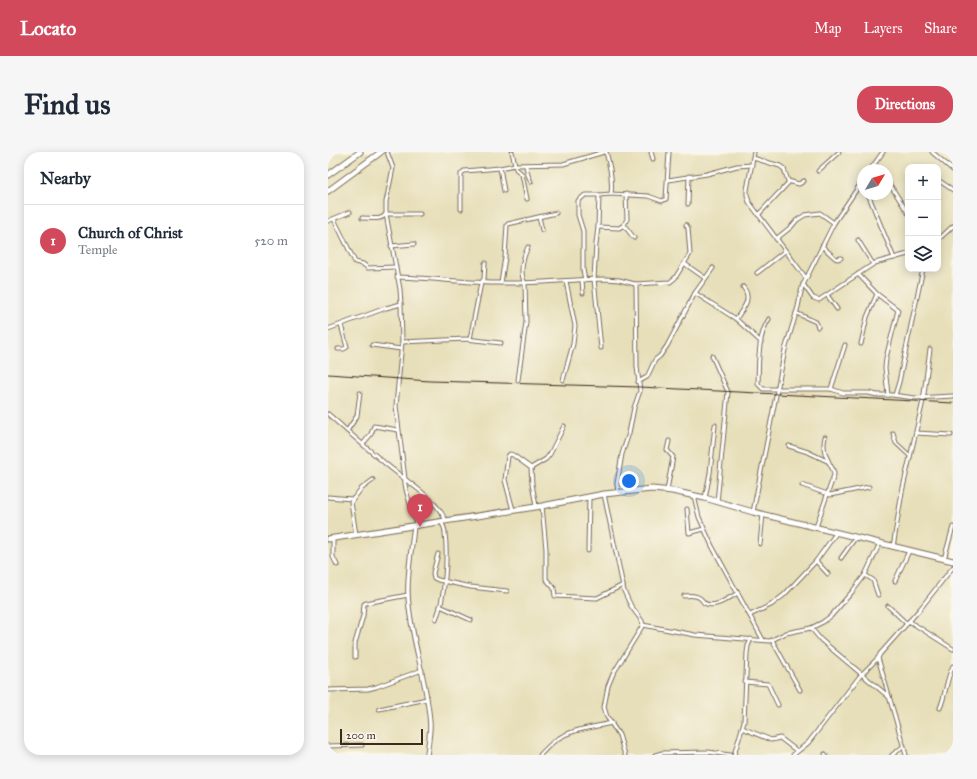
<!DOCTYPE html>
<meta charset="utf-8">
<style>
body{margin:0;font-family:"IM FELL Great Primer",serif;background:#f6f6f7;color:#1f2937}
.controls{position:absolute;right:12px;top:12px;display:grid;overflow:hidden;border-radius:8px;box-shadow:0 2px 10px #0003}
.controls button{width:36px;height:36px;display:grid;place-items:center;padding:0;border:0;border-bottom:1px solid #e0e1e3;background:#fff;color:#1f2937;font:20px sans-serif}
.compass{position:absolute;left:529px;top:12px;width:36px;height:36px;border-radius:50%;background:#fff;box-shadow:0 2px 10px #0003;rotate:52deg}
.scale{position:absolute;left:12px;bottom:10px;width:83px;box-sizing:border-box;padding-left:4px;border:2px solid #3b2a1e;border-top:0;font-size:11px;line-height:14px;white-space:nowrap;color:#3b2a1e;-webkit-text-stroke:3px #fbf7ec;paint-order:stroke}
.you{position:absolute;left:301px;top:329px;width:14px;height:14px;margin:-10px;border:3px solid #fff;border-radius:50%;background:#1a73e8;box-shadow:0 0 0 6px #1a73e833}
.badge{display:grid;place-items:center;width:26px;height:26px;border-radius:50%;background:#d1495b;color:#fff;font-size:13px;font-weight:700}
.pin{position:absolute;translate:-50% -33px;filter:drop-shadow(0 1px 2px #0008)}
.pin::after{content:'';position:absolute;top:21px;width:14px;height:12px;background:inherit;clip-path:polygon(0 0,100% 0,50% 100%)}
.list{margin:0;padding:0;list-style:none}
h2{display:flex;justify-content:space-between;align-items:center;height:52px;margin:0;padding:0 16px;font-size:17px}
h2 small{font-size:13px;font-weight:400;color:#747a83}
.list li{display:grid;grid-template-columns:26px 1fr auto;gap:12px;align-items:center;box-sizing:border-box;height:72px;padding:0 16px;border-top:1px solid #e0e1e3}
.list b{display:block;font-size:15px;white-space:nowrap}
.list p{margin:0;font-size:13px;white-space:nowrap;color:#747a83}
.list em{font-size:13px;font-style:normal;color:#747a83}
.icon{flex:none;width:22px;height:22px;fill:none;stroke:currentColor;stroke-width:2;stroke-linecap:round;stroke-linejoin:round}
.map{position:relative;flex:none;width:625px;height:603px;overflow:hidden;border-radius:16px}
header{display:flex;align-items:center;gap:24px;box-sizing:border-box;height:56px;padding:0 20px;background:#d1495b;color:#fff}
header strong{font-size:19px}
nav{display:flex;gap:22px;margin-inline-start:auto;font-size:14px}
.intro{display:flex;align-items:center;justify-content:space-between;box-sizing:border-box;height:96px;padding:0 24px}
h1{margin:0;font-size:28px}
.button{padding:10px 18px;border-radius:16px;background:#d1495b;color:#fff;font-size:14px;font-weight:700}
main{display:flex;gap:24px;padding:0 24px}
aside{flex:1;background:#fff;border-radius:16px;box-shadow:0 2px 10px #0003}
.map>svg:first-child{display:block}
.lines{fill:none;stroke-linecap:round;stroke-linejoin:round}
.minor-casing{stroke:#776954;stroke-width:5}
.tertiary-casing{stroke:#776954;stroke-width:5.5}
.trunk-casing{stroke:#776954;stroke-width:7}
.minor{stroke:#fff;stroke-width:3}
.tertiary{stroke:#fff;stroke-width:3.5}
.trunk{stroke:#fff;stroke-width:5}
.rail{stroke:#3b2a1e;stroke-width:1}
</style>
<header>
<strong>Locato</strong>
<nav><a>Map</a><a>Layers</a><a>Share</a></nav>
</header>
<div class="intro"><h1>Find us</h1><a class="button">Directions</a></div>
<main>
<aside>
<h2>Nearby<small></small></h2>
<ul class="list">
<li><span class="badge">1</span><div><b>Church of Christ</b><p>Temple</p></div><em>520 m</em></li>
</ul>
</aside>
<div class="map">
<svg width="625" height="603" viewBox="0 0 625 603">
<rect width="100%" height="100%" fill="#fbf7ec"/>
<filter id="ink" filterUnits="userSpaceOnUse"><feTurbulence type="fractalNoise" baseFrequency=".025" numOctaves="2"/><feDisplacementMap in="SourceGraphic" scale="8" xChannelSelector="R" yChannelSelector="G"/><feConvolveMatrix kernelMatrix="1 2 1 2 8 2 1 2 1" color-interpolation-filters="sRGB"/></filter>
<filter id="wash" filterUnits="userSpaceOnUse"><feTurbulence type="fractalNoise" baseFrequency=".012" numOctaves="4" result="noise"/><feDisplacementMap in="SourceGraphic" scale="16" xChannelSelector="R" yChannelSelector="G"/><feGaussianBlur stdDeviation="0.9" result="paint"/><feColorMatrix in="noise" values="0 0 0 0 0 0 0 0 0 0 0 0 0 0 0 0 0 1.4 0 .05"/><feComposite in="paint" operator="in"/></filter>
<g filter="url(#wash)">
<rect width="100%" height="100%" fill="#e7dfb9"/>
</g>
<g filter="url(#ink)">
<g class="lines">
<g class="minor-casing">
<g id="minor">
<path d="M59,0L65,16L58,50V62L72,137L73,152L74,190L68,254L77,327C75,335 86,363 89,373"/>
<path d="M184,0L188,17L194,22L199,47"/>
<path d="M323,0L325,7"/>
<path d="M426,0L419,38V43L421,50L478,126"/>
<path d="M604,0L625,18"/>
<path d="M425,6L452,14L456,17L460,29L471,32L476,29"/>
<path d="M546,13L552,18"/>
<path d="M198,14L200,23L203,30"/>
<path d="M172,16L176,39"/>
<path d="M542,18L555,0"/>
<path d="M490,19L511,0"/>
<path d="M340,28L379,22L409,14L424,13"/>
<path d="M559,28L580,61"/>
<path d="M610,28L625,38"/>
<path d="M283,42L320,44L334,49L338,47L341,0"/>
<path d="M540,42L566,106"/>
<path d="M360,52L361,24"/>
<path d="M133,57V22L136,19L172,16L187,13L235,12L276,0"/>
<path d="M430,63L461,30"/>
<path d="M211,65L214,78"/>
<path d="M34,66C43,66 53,69 58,62H92"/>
<path d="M6,67L27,110L35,112L40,116L67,115"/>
<path d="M0,69L22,60"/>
<path d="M296,73L306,86"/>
<path d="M270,75L291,76L296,73L299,67L298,42"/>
<path d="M448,87L463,75L469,68L477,63L492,61L506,71"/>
<path d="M530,88L545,112"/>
<path d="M610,88L625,74"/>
<path d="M63,94L86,92"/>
<path d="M494,94L507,106L509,107L513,106"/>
<path d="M357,112L377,126"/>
<path d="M429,121L457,99"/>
<path d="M530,122L549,142L570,158L558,206L557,216L560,243"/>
<path d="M69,125C104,126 139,131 174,131C209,132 243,127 278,127L291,128L307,132L308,134L309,215L312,239L306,256L301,281L294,302L289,332L290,340"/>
<path d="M254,128L255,141"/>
<path d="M257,128L255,118V79L250,63V49L257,43H271"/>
<path d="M173,131L177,105L179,73L180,72L228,61"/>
<path d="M307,132L342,130L347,126L362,102L360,76L358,73"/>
<path d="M475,132L485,146L491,148L547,111L580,102"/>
<path d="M367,141L408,167L433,190"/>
<path d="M499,143L509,157"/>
<path d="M468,161L488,170L490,175"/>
<path d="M408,167C415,156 425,147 415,135"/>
<path d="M441,167C429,185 431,211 430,232L435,237H503L515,241H541L549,243H564L587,246L625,244"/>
<path d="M0,177L58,156L73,152"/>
<path d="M142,187L153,131L156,127L157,111"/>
<path d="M74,190L138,187L173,191"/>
<path d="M533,192L539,165L549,142"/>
<path d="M44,193L73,197"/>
<path d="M273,196L266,127L268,92L270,75L271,43L283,42C285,27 282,14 278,0"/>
<path d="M10,197H16L19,195L13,173"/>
<path d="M384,204L400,240L389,350"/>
<path d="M190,228L198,170L197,131C191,121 195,105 200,95"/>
<path d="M235,228L245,192L247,174L238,129"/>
<path d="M310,230L319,225L327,208L332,204L339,194L367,141L385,116"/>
<path d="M503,237L517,193"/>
<path d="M567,243L571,230L595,117"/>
<path d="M0,262C23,282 45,302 68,320C86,335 108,347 118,369"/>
<path d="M19,279L29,264L32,241"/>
<path d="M565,281L568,291L582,304"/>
<path d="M588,281L623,283"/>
<path d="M35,292L43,282L46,274L70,278"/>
<path d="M461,294L480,300L499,309"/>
<path d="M203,316L218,307L222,302L236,274"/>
<path d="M203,316L204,332L208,354"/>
<path d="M474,333L502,343L541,335"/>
<path d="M339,338L345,305L339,298L341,289"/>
<path d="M276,342L296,439L303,454L314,469L315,473L285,522L280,534L276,555L279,565L291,583L297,603"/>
<path d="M366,344L371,365L384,394L435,488"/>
<path d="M0,345L24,347"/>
<path d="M377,346L382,321L387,273"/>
<path d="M214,354L218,397V427L226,436L227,444L269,446L295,433"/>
<path d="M359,357L361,381L376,377"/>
<path d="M185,358L177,328L180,304L182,302L185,303L203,316"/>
<path d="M425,360L457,198L470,155L474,135L506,71L535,28"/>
<path d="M488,375L506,323C506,317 502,314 500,308C496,301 495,293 497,285"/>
<path d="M28,383L23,350L33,337L45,328"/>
<path d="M5,386V405L9,413"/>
<path d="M432,392L435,362"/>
<path d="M565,395L574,340L595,249L602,197"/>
<path d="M260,399L261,345"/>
<path d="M110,402L105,421L106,426L110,428L143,435L179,439"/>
<path d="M513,406L528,385"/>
<path d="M616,407L625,375"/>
<path d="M488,409L500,422"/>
<path d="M537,423L545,428L550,443"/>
<path d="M567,429L581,399"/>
<path d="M356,444C364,443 372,443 376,451C387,457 400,446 410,441"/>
<path d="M112,454L143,468"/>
<path d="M560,454L579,472"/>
<path d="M422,463L443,453L456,443L488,409L509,380"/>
<path d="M108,467C117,447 120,404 117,381C117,377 115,373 113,370"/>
<path d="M581,469L625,497"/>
<path d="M315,473L367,483L442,489L458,481L483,476L495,470L503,464L524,440L537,423L552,391"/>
<path d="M483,476L493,488L561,545"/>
<path d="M444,488L472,538"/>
<path d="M27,505V491L35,464L36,452L38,451L80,443"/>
<path d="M417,530L440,532L450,553"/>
<path d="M0,538L40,537L48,535L94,518"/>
<path d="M612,556C618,542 618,528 625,514"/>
<path d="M51,557L99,547"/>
<path d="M414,576L443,588L452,586L469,599"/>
<path d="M0,594L34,593"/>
<path d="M497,602L498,603"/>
<path d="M212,603C217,598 222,592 228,588C243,577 266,575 284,571"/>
<path d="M327,603L334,601L380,600L402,603"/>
<path d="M406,603L416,570L419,501L420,494L423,487"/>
<path d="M465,603L480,591L532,524L550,506"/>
<path d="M564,603L576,594"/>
<path d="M578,603L550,506L552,502L592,457L625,415"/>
</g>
</g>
<g class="tertiary-casing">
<path id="tertiary" d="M86,373C84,395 79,422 80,443C82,487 100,529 102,573C102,583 100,593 99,603"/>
</g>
<g class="trunk-casing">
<g id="trunk">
<path d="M0,23L32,0"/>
<path d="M0,39L53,0"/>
<path d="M0,387L214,354L276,342L324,337L344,339L377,346L425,360L625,409"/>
</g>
</g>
<use href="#minor" class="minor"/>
<use href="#tertiary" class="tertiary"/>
<use href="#trunk" class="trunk"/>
<path class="rail" d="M0,222L102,229L312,235L625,251"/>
</g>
</g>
</svg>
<div class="controls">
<button>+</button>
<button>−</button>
<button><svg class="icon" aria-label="layers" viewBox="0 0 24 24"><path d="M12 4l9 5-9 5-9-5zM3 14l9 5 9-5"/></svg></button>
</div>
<svg class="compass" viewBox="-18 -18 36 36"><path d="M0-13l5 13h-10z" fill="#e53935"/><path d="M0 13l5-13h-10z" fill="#747a83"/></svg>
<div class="scale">200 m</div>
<div class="you"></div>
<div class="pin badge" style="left:92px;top:375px">1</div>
</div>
</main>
